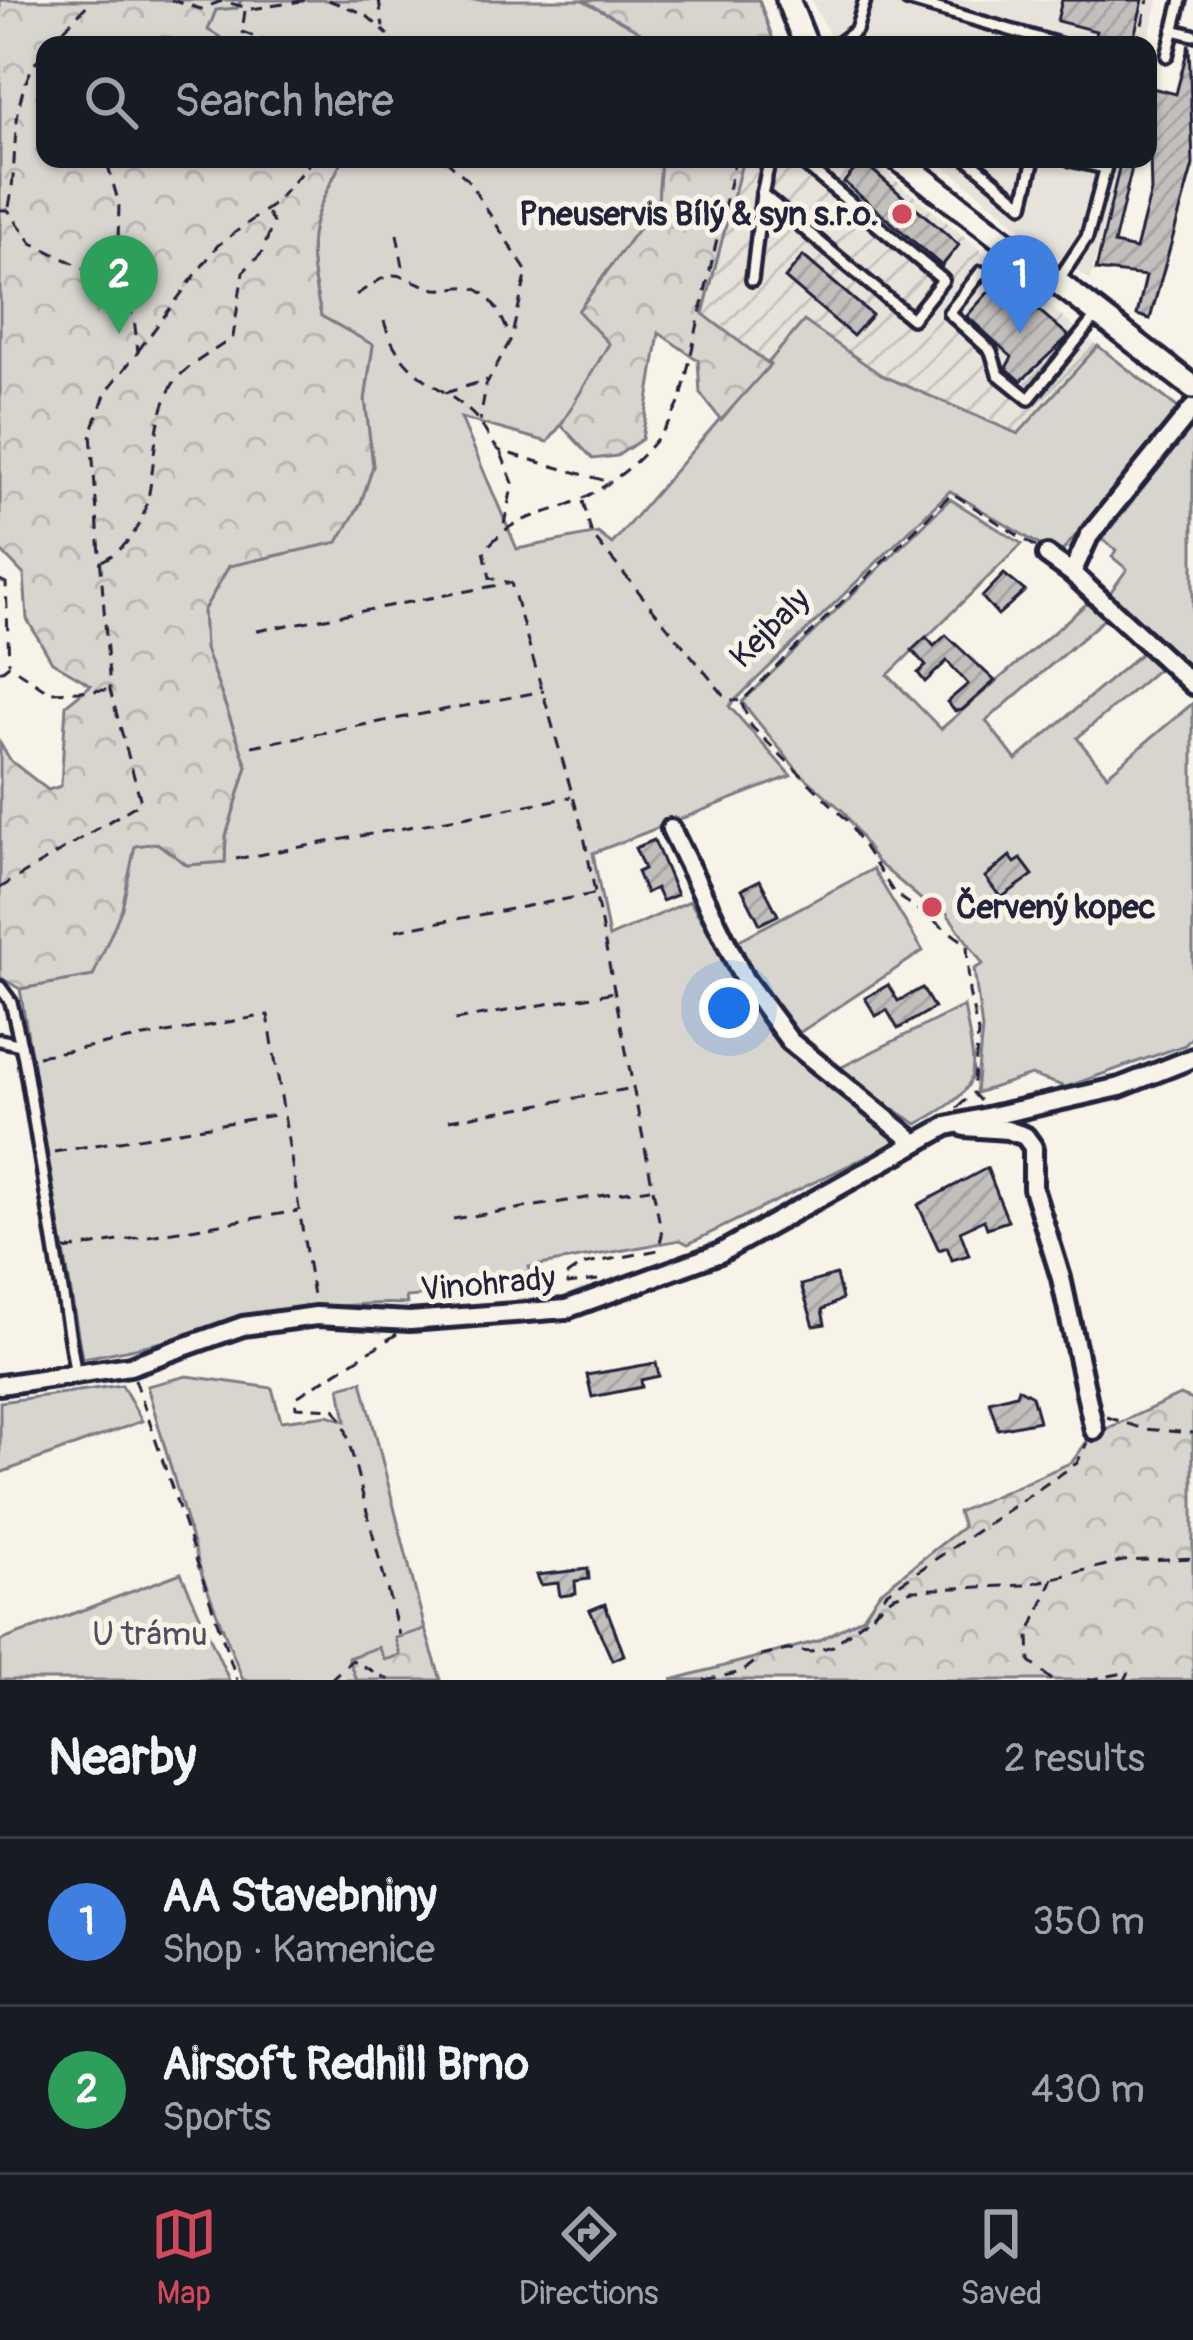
<!DOCTYPE html>
<meta charset="utf-8">
<style>
body{margin:0;font-family:Pangolin,sans-serif;background:#20242c;color:#f1f3f6}
.you{position:absolute;left:729px;top:1008px;width:42px;height:42px;margin:-30px;border:9px solid #fff;border-radius:50%;background:#1a73e8;box-shadow:0 0 0 18px #1a73e833}
.badge{display:grid;place-items:center;width:78px;height:78px;border-radius:50%;background:#d1495b;color:#fff;font-size:39px;font-weight:700}
.pin{position:absolute;translate:-50% -99px;filter:drop-shadow(0 3px 6px #0008)}
.pin::after{content:'';position:absolute;top:63px;width:42px;height:36px;background:inherit;clip-path:polygon(0 0,100% 0,50% 100%)}
.list{margin:0;padding:0;list-style:none}
h2{display:flex;justify-content:space-between;align-items:center;height:156px;margin:0;padding:0 48px;font-size:51px}
h2 small{font-size:39px;font-weight:400;color:#9ea1a6}
.list li{display:grid;grid-template-columns:78px 1fr auto;gap:36px;align-items:center;box-sizing:border-box;height:168px;padding:0 48px;border-top:3px solid #363941}
.list b{display:block;font-size:45px;white-space:nowrap}
.list p{margin:0;font-size:39px;white-space:nowrap;color:#9ea1a6}
.list em{font-size:39px;font-style:normal;color:#9ea1a6}
.icon{flex:none;width:66px;height:66px;fill:none;stroke:currentColor;stroke-width:2;stroke-linecap:round;stroke-linejoin:round}
.map{position:relative;flex:none;width:1193px;height:1680px;overflow:hidden}
.search{position:absolute;background:#171b24;box-shadow:0 3px 9px #0004;left:36px;right:36px;top:36px;height:132px;display:flex;align-items:center;gap:30px;box-sizing:border-box;padding:0 42px;border-radius:24px;color:#9ea1a6;font-size:45px}
.sheet{height:492px;background:#171b24}
nav{display:flex;justify-content:space-around;align-items:center;box-sizing:border-box;height:168px;border-top:3px solid #363941;background:#171b24;font-size:33px;color:#9ea1a6}
nav a{display:grid;justify-items:center;gap:6px}
nav .on{color:#d1495b}
.map>svg:first-child{display:block}
.built{fill:#e7e3db}
.industrial{fill:url(#industrial-furrows)}
.green{fill:#d8d5cf;stroke:#7d7c85;stroke-width:3}
.forest{fill:url(#forest-crowns);stroke:#7d7c85;stroke-width:3}
.building{fill:url(#building-hatch);stroke:#22223b;stroke-width:3}
.lines{fill:none;stroke-linecap:round;stroke-linejoin:round}
.service-casing{stroke:#22223b;stroke-width:18}
.minor-casing{stroke:#22223b;stroke-width:26}
.tertiary-casing{stroke:#22223b;stroke-width:30}
.path{stroke:#22223b;stroke-width:3;stroke-dasharray:12 9;stroke-linecap:butt}
.service{stroke:#f7f3e8;stroke-width:9}
.minor{stroke:#f7f3e8;stroke-width:16}
.tertiary{stroke:#f7f3e8;stroke-width:21}
.poi-dot{fill:#d1495b;stroke:#f7f3e8;stroke-width:4.5}
.labels{text-anchor:middle;dominant-baseline:central;stroke-width:10;stroke-linejoin:round;paint-order:stroke}
.poi-label{font-size:33px;font-weight:bold;fill:#22223b;stroke:#f7f3e8;text-anchor:end}
.street-label{font-size:33px;fill:#22223b;stroke:#f7f3e8}
.park-label{font-size:33px;fill:#504f60;stroke:#f7f3e8}
</style>
<div class="map">
<svg width="1193" height="1680" viewBox="0 0 1193 1680">
<defs>
<pattern id="industrial-furrows" width="10" height="10" patternUnits="userSpaceOnUse" patternTransform="scale(3)"><rect width="10" height="10" fill="#e7e3db"/><path d="M-1 1l2-2M0 10L10 0M9 11l2-2" fill="none" stroke="#c6c2bd"/></pattern>
<pattern id="forest-crowns" width="20" height="18" patternUnits="userSpaceOnUse" patternTransform="scale(3)"><rect width="20" height="18" fill="#d8d5cf"/><path d="M2 6a3 3 0 1 1 6 0M12 15a3 3 0 1 1 6 0" fill="none" stroke="#b9b7b3"/></pattern>
<pattern id="building-hatch" width="6" height="6" patternUnits="userSpaceOnUse" patternTransform="scale(3)"><rect width="6" height="6" fill="#c2bfbd"/><path d="M-1 1l2-2M0 6l6-6M5 7l2-2" fill="none" stroke="#a6a4a3"/></pattern>
</defs>
<rect width="100%" height="100%" fill="#f7f3e8"/>
<filter id="ink" filterUnits="userSpaceOnUse"><feTurbulence type="fractalNoise" baseFrequency=".00833" numOctaves="2"/><feDisplacementMap in="SourceGraphic" scale="24" xChannelSelector="R" yChannelSelector="G"/><feConvolveMatrix kernelMatrix="1 2 1 2 8 2 1 2 1" color-interpolation-filters="sRGB"/></filter>
<g filter="url(#ink)">
<g class="built">
<path d="M811,0H1158L1147,45H835Z"/>
<path d="M936,159H1121L1090,280L1020,227Z"/>
</g>
<path class="industrial" d="M743,159H870L1098,346L1018,434L881,375L805,322L770,365L703,315Z"/>
<g class="green">
<path d="M241,0H583L640,31L646,45H233L208,30L216,9L237,8Z"/>
<path d="M343,159H661L658,202L579,311L609,343L579,401L548,442L461,418L517,549L598,533L612,544L804,321L881,375L1018,434L1098,346L1182,411L1058,556L950,491L729,706L791,776L593,853L609,937L690,901L769,1033L900,1140L688,1244L680,1240L529,1267L532,1287L406,1297L407,1304C292,1299 194,1341 82,1358L20,989L93,976L134,846L157,843L187,865L225,862L226,836L247,766L205,649L203,611L229,566L338,542L373,466L365,400L373,345L321,316C305,238 306,230 343,159Z"/>
<path d="M1193,419V679L1107,597L1127,569L1112,557L1116,550L1096,535Z"/>
<path d="M950,499L1022,544L888,675L941,729L1091,600L1109,615L986,721L1016,760L1146,649L1163,665L1077,738L1107,775L1193,703V1036L1185,1045L1066,1087L1031,1075L976,1093L982,1029L974,969L983,964L941,905L923,901L877,862L844,812L797,770L742,702Z"/>
<path d="M873,869L923,951L793,1037L732,944Z"/>
<path d="M964,1006C977,1080 985,1087 917,1124L834,1071Z"/>
<path d="M187,1376L272,1388L281,1421L328,1415L346,1421L340,1387L362,1381L425,1629L407,1636L401,1655L385,1660L349,1658L356,1680H243L202,1575L147,1386Z"/>
<path d="M122,1385L142,1421L0,1473V1402Z"/>
<path d="M181,1573L229,1680H0V1641Z"/>
</g>
<g class="forest">
<path d="M0,0H241L237,8L216,10L208,30L233,45H45V159H343C306,229 305,239 321,316L373,345L365,400L373,466L361,503L338,542L229,566L203,611L205,649L247,766L226,836L225,862L187,865L157,843L135,846L122,908L93,976L20,989L0,977V743L11,761L48,790L61,786L66,705L91,685L52,662L27,619L24,575L0,550Z"/>
<path d="M583,0H759L775,45H646L639,31Z"/>
<path d="M661,159H743L703,314L770,365L721,420L700,393L698,360L659,333L642,439L617,456L593,459L561,425L609,344L578,311L658,202Z"/>
<path d="M1180,1395L1193,1400V1680H671L818,1641L863,1617L879,1593L963,1527L958,1512L1072,1462L1091,1436Z"/>
<path d="M425,1629L441,1680H356L348,1658L378,1647L385,1660L400,1655L395,1638Z"/>
</g>
<g class="building">
<path d="M1062,0H1143L1132,45H1114L1106,35L1093,44L1096,31L1057,21Z"/>
<path d="M1189,44L1193,165L1150,319L1137,315L1146,276L1096,270L1121,159H1134L1114,244L1136,249L1151,191L1148,87L1176,94Z"/>
<path d="M862,161L959,245L942,266L844,182Z"/>
<path d="M803,256L872,315L853,336L785,278Z"/>
<path d="M1001,278L1069,336L1021,381L1006,368L1012,357L967,316Z"/>
<path d="M1004,574L1025,591L998,615L982,597Z"/>
<path d="M946,635L995,681L962,710L955,711L947,702L968,684L947,661L925,682L918,673L926,666L912,650L926,637L934,646Z"/>
<path d="M654,840L677,895L662,901L656,888L646,893L637,872L644,869L635,848Z"/>
<path d="M1010,856L1015,863L1021,859L1033,875L1001,898L985,877Z"/>
<path d="M760,880L778,915L760,924L742,889Z"/>
<path d="M888,985L898,1001L922,988L934,1008L898,1029L887,1010L876,1016L865,998Z"/>
<path d="M987,1168L1008,1221L987,1228L984,1220L960,1231L969,1255L952,1260L947,1247L939,1250L918,1205Z"/>
<path d="M836,1275L842,1299L822,1310L825,1324L814,1326L801,1285Z"/>
<path d="M656,1363L659,1376L641,1380L642,1387L592,1397L587,1375Z"/>
<path d="M1018,1388L1032,1396L1039,1421L998,1429L989,1401L1016,1394Z"/>
<path d="M588,1569L589,1579L575,1581L576,1594L560,1596L558,1583L541,1585L537,1575Z"/>
<path d="M605,1604L624,1655L612,1660L590,1610Z"/>
</g>
<g class="lines">
<g class="service-casing">
<g id="service">
<path d="M907,0L1062,45"/>
<path d="M1173,30L1193,35"/>
<path d="M836,45L856,30L865,0"/>
<path d="M1105,45V44"/>
<path d="M1167,56L1181,0"/>
<path d="M770,159L762,194L912,319L943,280L798,159"/>
<path d="M968,159L1023,205L1034,159"/>
<path d="M1071,160L1105,168"/>
<path d="M981,272L949,313L991,351L998,374L1029,399L1098,314"/>
<path d="M752,280L762,194"/>
<path d="M1057,282L1087,237L1108,159"/>
<path d="M0,987L11,1002L21,1045"/>
<path d="M0,1040L21,1045L24,1058L76,1376"/>
</g>
</g>
<g class="minor-casing">
<g id="minor">
<path d="M1193,408L1089,536L1072,573L1193,685"/>
<path d="M1047,555L1072,573"/>
<path d="M671,829L744,979L790,1041L916,1143"/>
<path d="M965,1127L1007,1130L1025,1136L1033,1147V1188L1061,1278L1094,1430"/>
<path d="M0,1385L130,1366L243,1326L316,1316L410,1321L566,1309L720,1253L947,1126L1120,1087L1193,1058"/>
</g>
</g>
<g class="tertiary-casing">
<g id="tertiary">
<path d="M788,0L806,45"/>
<path d="M898,159L1193,387"/>
</g>
</g>
<g class="path">
<path d="M171,0L201,9L222,1L252,9L308,0"/>
<path d="M328,0L365,14L388,35"/>
<path d="M379,0L383,27"/>
<path d="M245,11L242,32L276,45"/>
<path d="M49,45L92,0"/>
<path d="M1137,45L1148,0"/>
<path d="M445,159L467,179L527,272L511,339L486,385L480,421"/>
<path d="M9,207C20,152 6,95 45,50"/>
<path d="M0,210H8L32,243L117,284L119,204L106,159"/>
<path d="M397,234L404,272"/>
<path d="M356,295C399,267 388,272 432,288C444,292 457,285 470,287C491,291 503,319 510,337"/>
<path d="M384,321C402,383 445,382 478,420C485,429 490,442 500,451L606,481"/>
<path d="M138,351L218,245L274,204L313,159"/>
<path d="M445,393L487,380"/>
<path d="M501,453L513,483L504,524"/>
<path d="M583,501L592,535L727,699L739,701"/>
<path d="M102,561C173,524 138,443 173,384C184,366 217,350 233,337L243,272L262,253L273,223L266,210"/>
<path d="M0,580L6,583L9,663"/>
<path d="M257,631L509,583"/>
<path d="M0,672L9,665L49,692L108,690"/>
<path d="M252,746L544,691"/>
<path d="M236,859L571,797"/>
<path d="M0,888L141,802L110,690L91,433L106,392L138,352L134,318L117,284"/>
<path d="M396,930L594,894"/>
<path d="M455,1020L615,992"/>
<path d="M38,1056L268,1015L314,1302"/>
<path d="M980,1101L973,1093L978,1033L969,992L967,944L894,893L846,819L751,726L741,702L952,493L1036,547"/>
<path d="M957,1108L972,1094"/>
<path d="M449,1120L634,1088"/>
<path d="M54,1152L281,1114"/>
<path d="M453,1219L650,1188"/>
<path d="M65,1250L298,1211"/>
<path d="M598,1280L568,1284L563,1278L582,1265L658,1250L662,1235L583,831L511,583L490,578L484,551C512,518 526,520 565,506C615,487 660,447 681,399L735,159"/>
<path d="M397,1334L295,1398L296,1407L335,1409L344,1423L399,1635"/>
<path d="M135,1379L237,1680"/>
<path d="M1107,1417L1143,1429L1193,1433"/>
<path d="M873,1615L886,1593L1077,1463L1087,1443"/>
<path d="M330,1680L352,1660L389,1680"/>
<path d="M704,1680L742,1672L762,1656L787,1650L811,1652L833,1646L892,1597L912,1590L1025,1585L1123,1561L1193,1558"/>
<path d="M1052,1680L1030,1662L1029,1635L1053,1578"/>
<path d="M1088,1680L1129,1672L1125,1680"/>
</g>
<use href="#service" class="service"/>
<use href="#minor" class="minor"/>
<use href="#tertiary" class="tertiary"/>
</g>
</g>
<g class="poi-dot">
<circle cx="902" cy="214" r="12"/>
<circle cx="932" cy="907" r="12"/>
</g>
<g class="labels">
<g class="poi-label">
<text x="878" y="214">Pneuservis Bílý &amp; syn s.r.o.</text>
<text x="956" y="907" text-anchor="start">Červený kopec</text>
</g>
<g class="street-label">
<text transform="translate(770 628) rotate(-45)">Kejbaly</text>
<text transform="translate(488 1284) rotate(-5)">Vinohrady</text>
</g>
<g class="park-label">
<text x="150" y="1634">U trámu</text>
</g>
</g>
</svg>
<div class="you"></div>
<div class="pin badge" style="left:1020px;top:334px;background:#3f7fe0">1</div>
<div class="pin badge" style="left:119px;top:334px;background:#2e9e5b">2</div>
<div class="search"><svg class="icon" aria-label="search" viewBox="0 0 24 24"><circle cx="10" cy="10" r="6"/><path d="M15 15l6 6"/></svg>Search here</div>
</div>
<section class="sheet">
<h2>Nearby<small>2 results</small></h2>
<ul class="list">
<li><span class="badge" style="background:#3f7fe0">1</span><div><b>AA Stavebniny</b><p>Shop · Kamenice</p></div><em>350 m</em></li>
<li><span class="badge" style="background:#2e9e5b">2</span><div><b>Airsoft Redhill Brno</b><p>Sports</p></div><em>430 m</em></li>
</ul>
</section>
<nav>
<a class="on"><svg class="icon" aria-label="map" viewBox="0 0 24 24"><path d="M3 6l6-2 6 2 6-2v14l-6 2-6-2-6 2zM9 4v14M15 6v14"/></svg>Map</a>
<a><svg class="icon" aria-label="directions" viewBox="0 0 24 24"><path d="M12 3l9 9-9 9-9-9zM9 14v-3h6M13 9l2 2-2 2"/></svg>Directions</a>
<a><svg class="icon" aria-label="saved" viewBox="0 0 24 24"><path d="M7 4h10v16l-5-4-5 4z"/></svg>Saved</a>
</nav>
